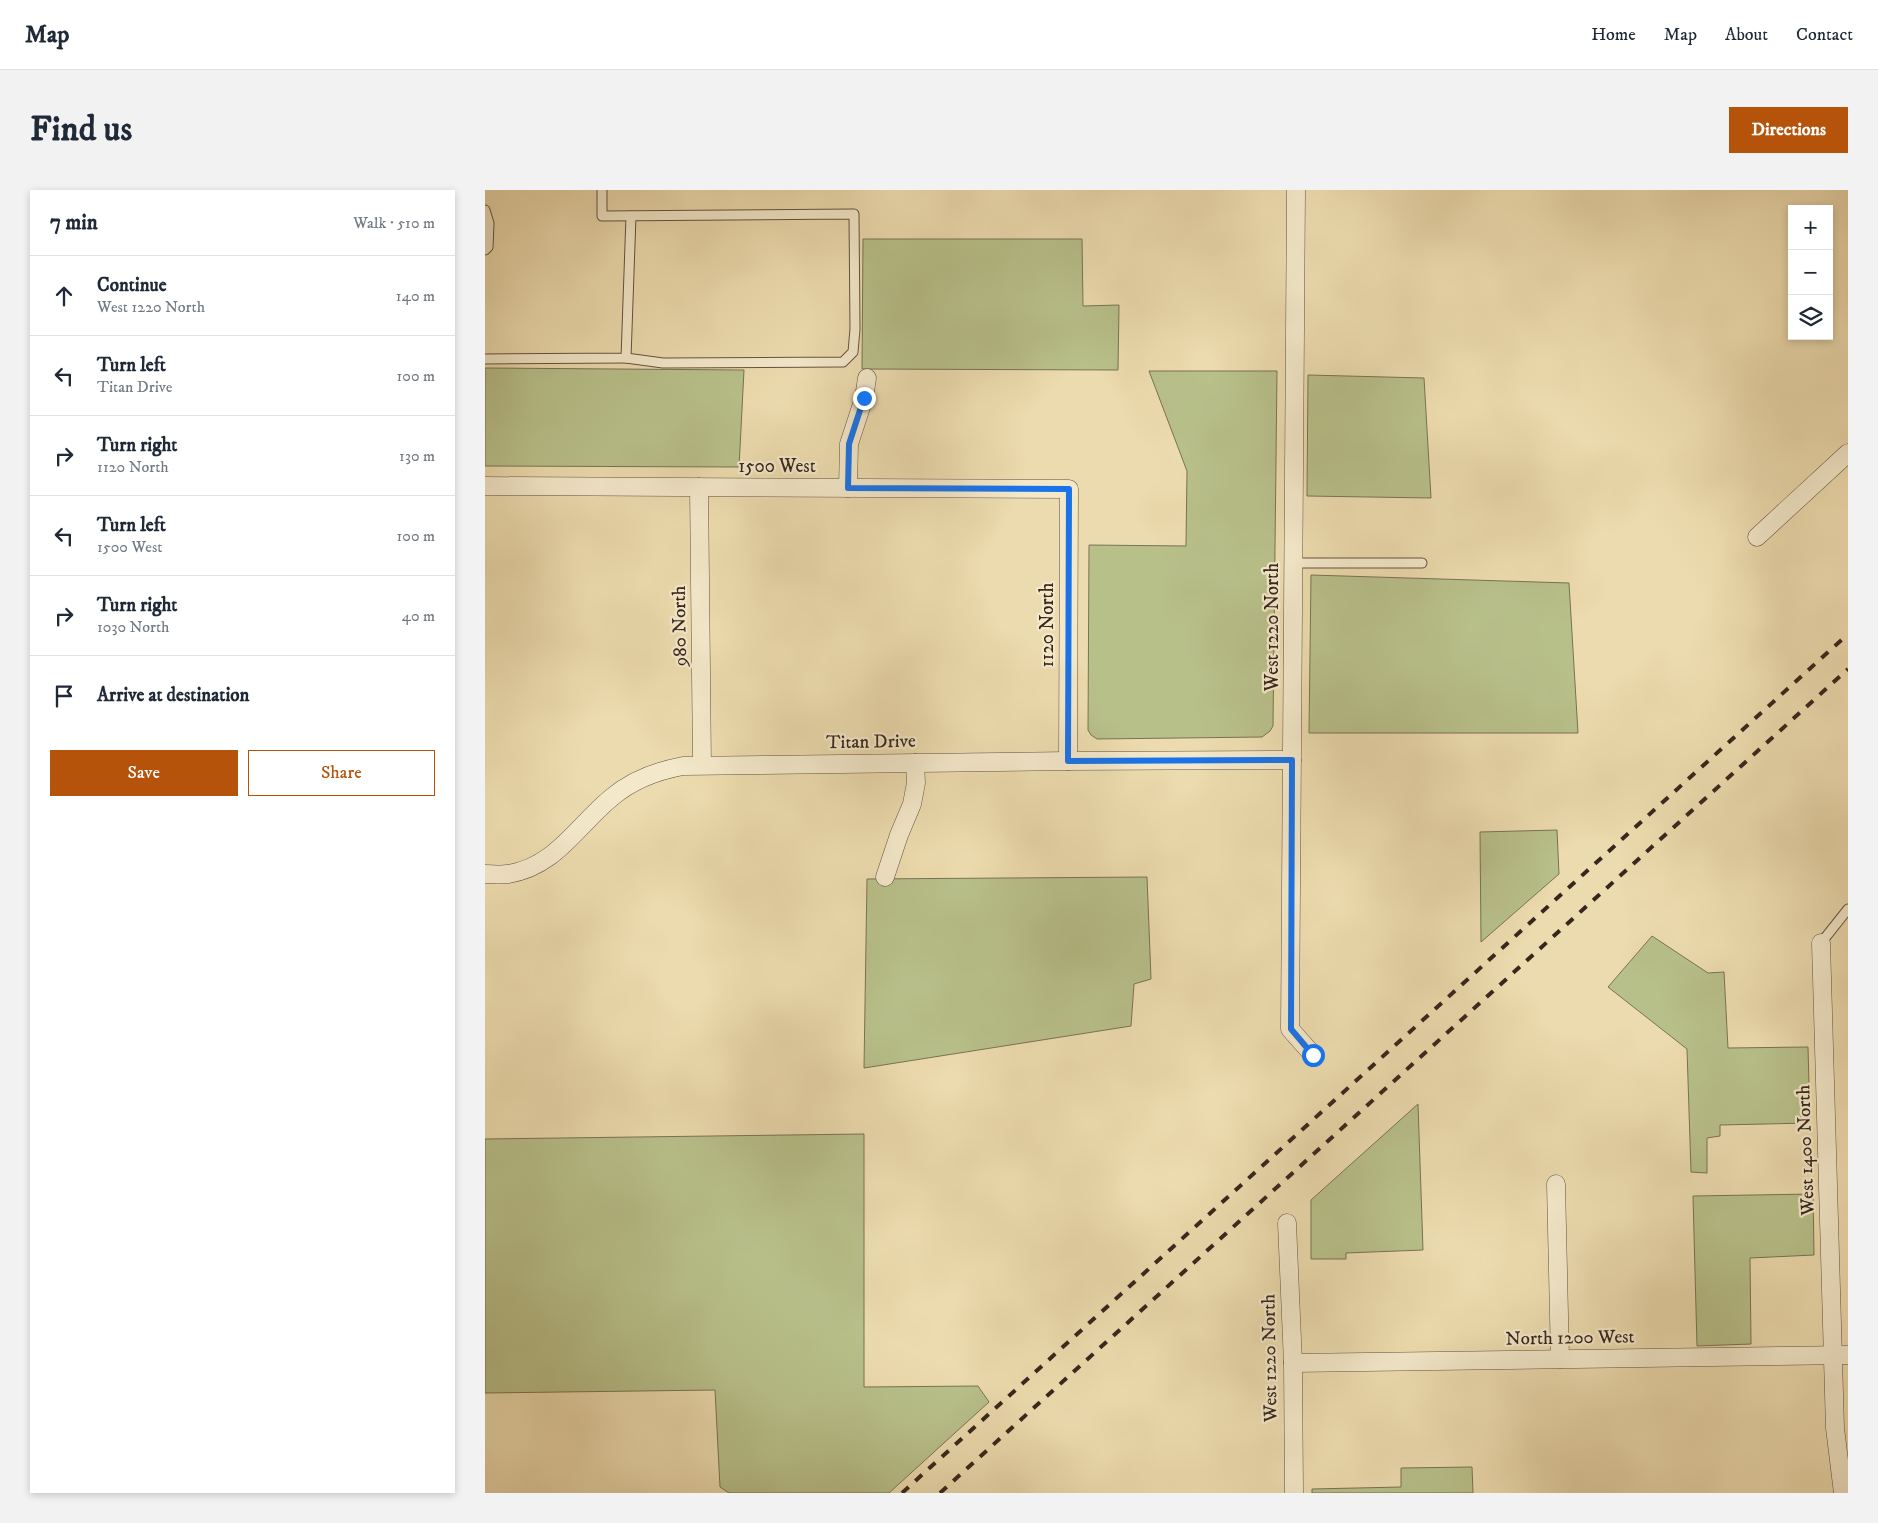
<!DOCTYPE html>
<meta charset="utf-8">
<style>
body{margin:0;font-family:"IM FELL DW Pica",serif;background:#f2f2f3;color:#1f2937}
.controls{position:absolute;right:15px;top:15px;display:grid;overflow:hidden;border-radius:0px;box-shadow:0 2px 8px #0003}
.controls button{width:45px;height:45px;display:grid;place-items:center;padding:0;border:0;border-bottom:1px solid #e0e1e3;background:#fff;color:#1f2937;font:25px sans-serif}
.stop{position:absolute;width:15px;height:15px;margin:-11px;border:4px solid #1a73e8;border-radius:50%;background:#fff}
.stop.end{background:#1a73e8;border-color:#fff;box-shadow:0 1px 5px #0008}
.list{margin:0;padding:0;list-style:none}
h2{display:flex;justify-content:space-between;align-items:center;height:65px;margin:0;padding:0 20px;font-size:21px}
h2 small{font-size:16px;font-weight:400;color:#747a83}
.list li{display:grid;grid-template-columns:32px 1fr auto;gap:15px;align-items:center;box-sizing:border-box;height:80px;padding:0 20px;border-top:1px solid #e0e1e3}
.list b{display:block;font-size:19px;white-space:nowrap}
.list p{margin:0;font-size:16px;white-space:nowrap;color:#747a83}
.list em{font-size:16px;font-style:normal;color:#747a83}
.actions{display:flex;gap:10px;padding:15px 20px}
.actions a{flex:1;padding:11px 0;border:1px solid #b45309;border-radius:0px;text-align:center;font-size:18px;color:#b45309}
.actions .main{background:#b45309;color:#fff}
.icon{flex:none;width:28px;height:28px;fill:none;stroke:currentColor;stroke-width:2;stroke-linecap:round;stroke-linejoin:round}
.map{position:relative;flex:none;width:1363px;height:1303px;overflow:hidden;border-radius:0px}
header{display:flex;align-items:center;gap:30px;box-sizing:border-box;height:70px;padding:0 25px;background:#fff;border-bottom:1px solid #e0e1e3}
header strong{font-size:24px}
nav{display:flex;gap:28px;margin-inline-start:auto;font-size:18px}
.intro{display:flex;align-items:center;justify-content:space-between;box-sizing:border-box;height:120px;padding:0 30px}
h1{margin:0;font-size:35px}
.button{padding:12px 22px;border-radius:0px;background:#b45309;color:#fff;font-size:18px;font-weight:700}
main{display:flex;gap:30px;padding:0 30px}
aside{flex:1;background:#fff;border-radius:0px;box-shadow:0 2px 8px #0003}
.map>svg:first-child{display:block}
.green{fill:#b8c08a;stroke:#787354}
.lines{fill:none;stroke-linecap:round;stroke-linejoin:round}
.lane-casing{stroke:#655341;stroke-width:11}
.street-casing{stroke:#655341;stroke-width:19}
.lane{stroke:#f3e8ca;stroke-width:9}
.street{stroke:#f3e8ca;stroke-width:18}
.rail{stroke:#38261d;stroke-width:4;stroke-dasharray:9 9;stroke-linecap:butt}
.route{stroke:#1a73e8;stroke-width:6}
.labels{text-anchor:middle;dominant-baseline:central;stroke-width:4.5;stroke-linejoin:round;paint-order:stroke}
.street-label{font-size:19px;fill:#38261d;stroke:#f3e8ca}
</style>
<header>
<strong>Map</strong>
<nav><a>Home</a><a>Map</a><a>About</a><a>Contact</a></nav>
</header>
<div class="intro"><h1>Find us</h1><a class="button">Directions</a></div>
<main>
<aside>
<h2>7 min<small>Walk · 510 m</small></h2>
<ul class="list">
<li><svg class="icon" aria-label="ahead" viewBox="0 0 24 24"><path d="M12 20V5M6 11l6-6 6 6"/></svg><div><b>Continue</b><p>West 1220 North</p></div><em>140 m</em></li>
<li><svg class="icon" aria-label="left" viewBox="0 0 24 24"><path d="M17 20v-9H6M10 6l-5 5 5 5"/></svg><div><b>Turn left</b><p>Titan Drive</p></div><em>100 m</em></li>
<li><svg class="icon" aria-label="right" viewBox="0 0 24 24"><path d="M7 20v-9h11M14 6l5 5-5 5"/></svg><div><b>Turn right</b><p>1120 North</p></div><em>130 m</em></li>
<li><svg class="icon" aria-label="left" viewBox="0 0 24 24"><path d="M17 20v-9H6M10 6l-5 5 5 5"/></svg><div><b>Turn left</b><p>1500 West</p></div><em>100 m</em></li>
<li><svg class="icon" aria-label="right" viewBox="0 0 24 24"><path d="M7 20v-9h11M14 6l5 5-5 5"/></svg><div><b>Turn right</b><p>1030 North</p></div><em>40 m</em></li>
<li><svg class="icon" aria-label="arrive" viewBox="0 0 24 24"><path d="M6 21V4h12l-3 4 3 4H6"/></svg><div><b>Arrive at destination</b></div></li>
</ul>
<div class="actions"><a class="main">Save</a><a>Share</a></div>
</aside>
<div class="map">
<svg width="1363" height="1303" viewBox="0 0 1363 1303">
<rect width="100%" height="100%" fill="#ecdbae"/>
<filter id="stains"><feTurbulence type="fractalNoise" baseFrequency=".004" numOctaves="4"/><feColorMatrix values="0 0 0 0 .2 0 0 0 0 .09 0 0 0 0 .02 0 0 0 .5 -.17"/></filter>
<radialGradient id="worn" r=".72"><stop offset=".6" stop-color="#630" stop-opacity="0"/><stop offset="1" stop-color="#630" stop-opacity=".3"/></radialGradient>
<g class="green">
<path d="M378,49H597L598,116L634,115L633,180L377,179Z"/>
<path d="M0,178L259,180L254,277L0,276Z"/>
<path d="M664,181H792L788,536L785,541L777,547L612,549L606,545L603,540L604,355L701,356L702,281Z"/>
<path d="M823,185L939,188L946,308L822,306Z"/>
<path d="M826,385L1084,393L1093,543H824Z"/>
<path d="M1072,640L1074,684L996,752L995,642Z"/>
<path d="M662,687L666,789L649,794L646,836L379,878L382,689Z"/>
<path d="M1167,746L1223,783L1239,782L1243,858L1323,857L1325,933L1235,935V946L1222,948V983L1206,982L1202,859L1123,797Z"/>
<path d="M933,914L938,1060L861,1063V1069H826V1010Z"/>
<path d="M379,944V1197L493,1196L504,1212L404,1303H244L235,1297L230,1200L0,1203V949Z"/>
<path d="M1328,1004L1329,1065L1265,1068L1266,1154L1212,1156L1208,1006Z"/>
<path d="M987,1277L988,1303H827V1299L916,1297V1278Z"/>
</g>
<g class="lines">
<g class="lane-casing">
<g id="lane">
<path d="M117,0V26L369,24L370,139L368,162L358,172L178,173L141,168"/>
<path d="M0,20L4,33L3,57L0,60"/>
<path d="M0,169L141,168L146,26"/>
<path d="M809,373H937"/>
<path d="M1336,753L1363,719"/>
</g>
</g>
<g class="street-casing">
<g id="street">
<path d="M811,0L805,839L828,865"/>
<path d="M0,296L584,299L583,571"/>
<path d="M214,297L217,575"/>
<path d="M363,298L364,254L379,208L382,188"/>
<path d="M1272,347L1363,263"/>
<path d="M0,684C7,684 16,685 23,684C70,677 92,636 126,608C147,590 171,581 198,576L583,571L807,570"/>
<path d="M400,687L414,645L427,614L431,593L430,573"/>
<path d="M1336,753L1350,1238L1358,1303"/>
<path d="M1071,994L1075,1169"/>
<path d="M802,1033L808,1173L809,1303"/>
<path d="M808,1173L1363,1165"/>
</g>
</g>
<use href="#lane" class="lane"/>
<use href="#street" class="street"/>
<g class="rail">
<path d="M417,1303L1363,444"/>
<path d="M455,1303L1363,479"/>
</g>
</g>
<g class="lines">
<path class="route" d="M379,208L364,254L363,298L584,299L583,571L807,570L806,839L828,865"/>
</g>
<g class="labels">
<g class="street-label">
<text x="292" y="276">1500 West</text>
<text transform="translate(562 435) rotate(-90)">1120 North</text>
<text transform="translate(195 436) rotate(-91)">980 North</text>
<text transform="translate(787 437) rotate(-90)">West 1220 North</text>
<text transform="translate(386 552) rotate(-1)">Titan Drive</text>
<text transform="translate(1321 960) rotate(-92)">West 1400 North</text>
<text transform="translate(1085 1148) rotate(-1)">North 1200 West</text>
<text transform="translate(785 1168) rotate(-91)">West 1220 North</text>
</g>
</g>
<rect width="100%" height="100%" filter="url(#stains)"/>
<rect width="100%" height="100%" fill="url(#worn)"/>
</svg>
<div class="controls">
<button>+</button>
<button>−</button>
<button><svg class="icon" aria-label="layers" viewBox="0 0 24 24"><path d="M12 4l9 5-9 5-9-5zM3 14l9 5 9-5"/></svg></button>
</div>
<div class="stop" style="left:828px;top:865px"></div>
<div class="stop end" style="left:379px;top:208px"></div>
</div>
</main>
